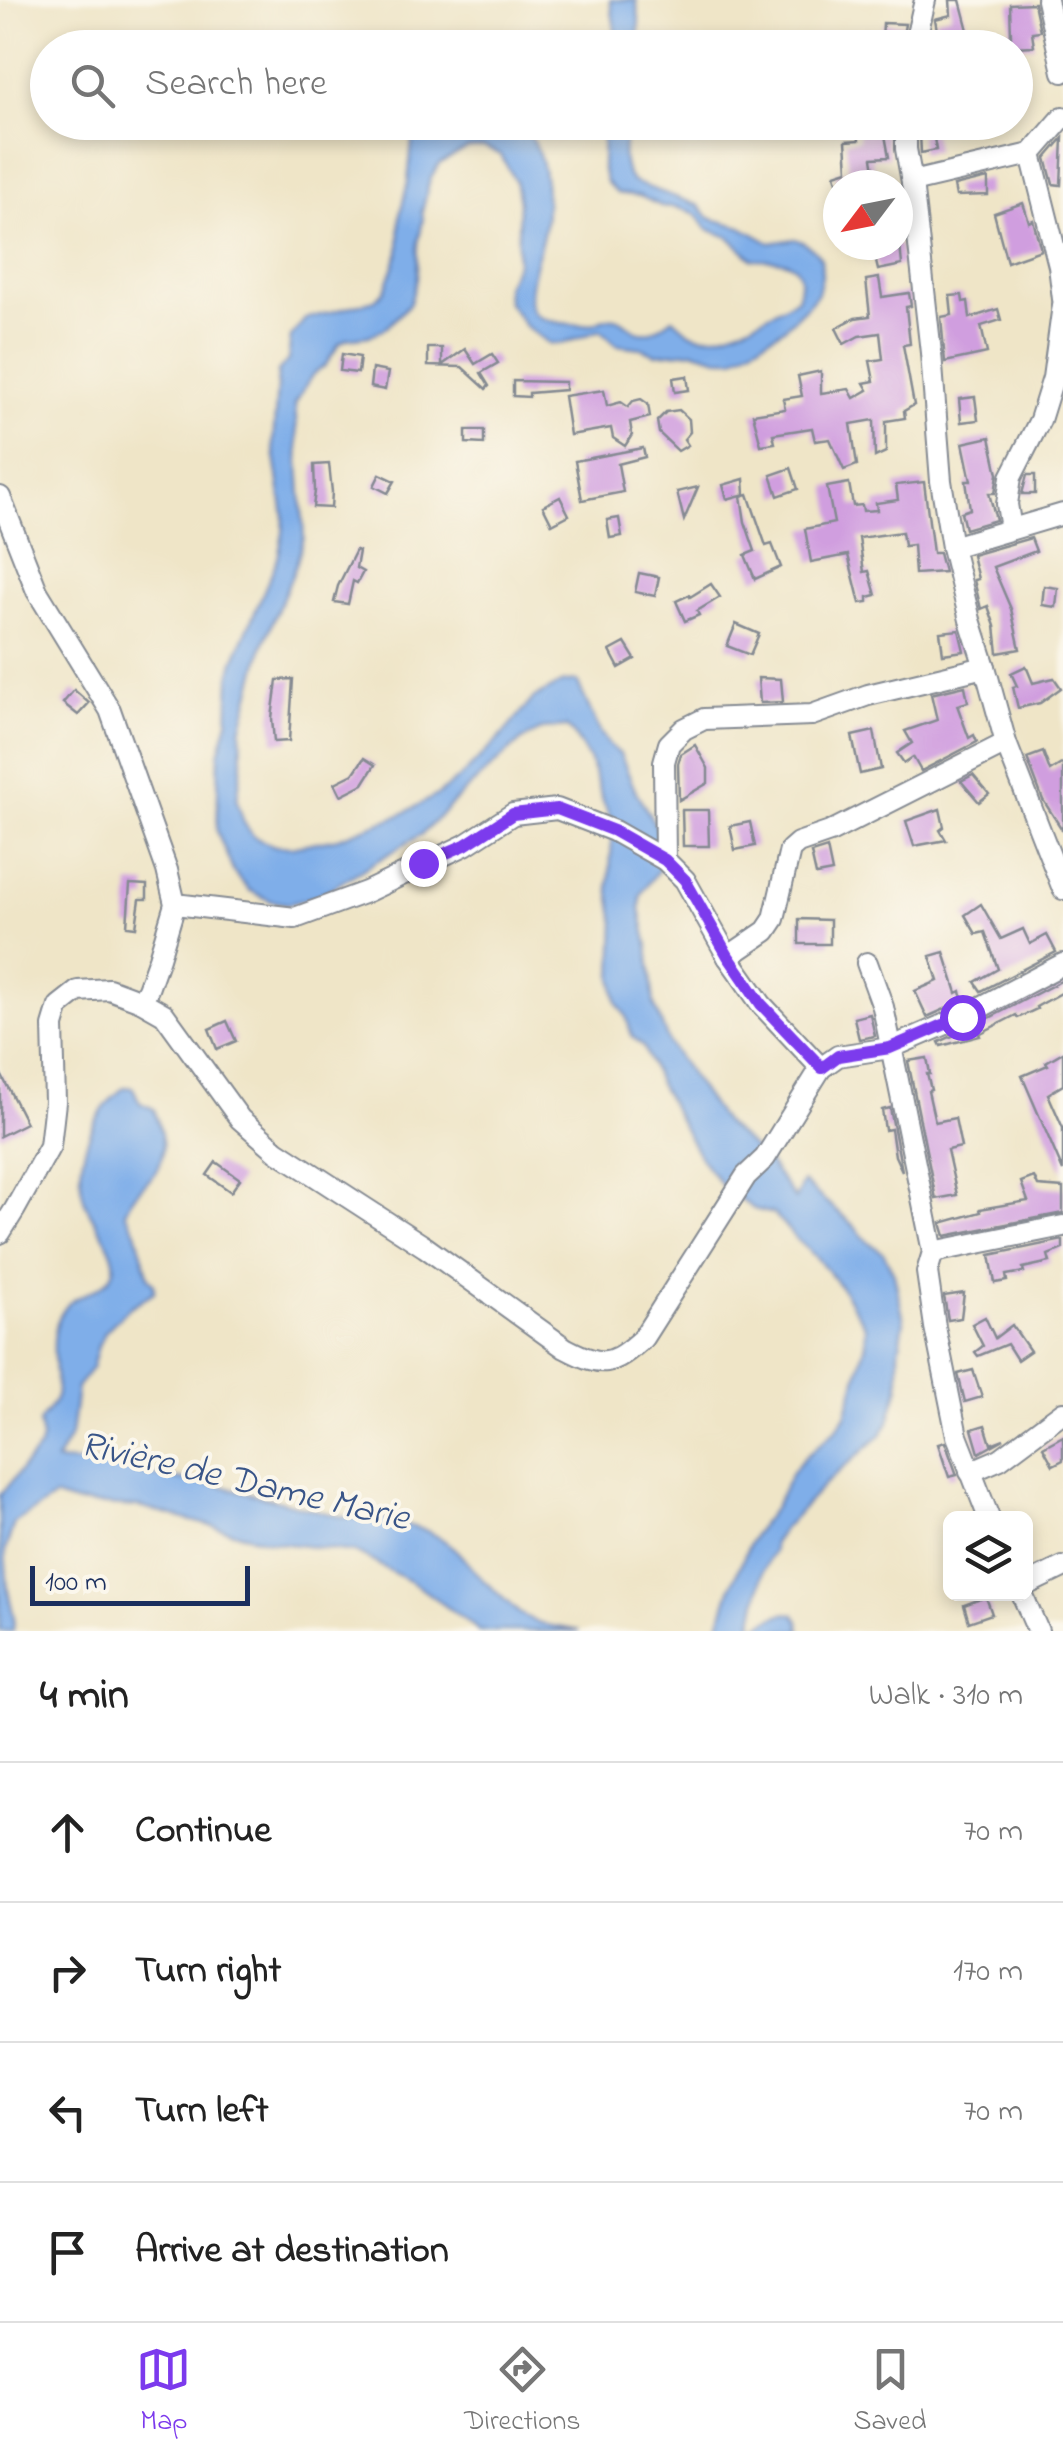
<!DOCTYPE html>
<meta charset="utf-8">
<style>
body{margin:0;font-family:"Indie Flower",sans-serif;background:#f6f6f6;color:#222}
.controls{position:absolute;right:30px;bottom:30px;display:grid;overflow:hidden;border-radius:15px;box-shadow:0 5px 15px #0003}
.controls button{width:90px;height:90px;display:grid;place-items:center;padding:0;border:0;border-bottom:2px solid #e0e0e0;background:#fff;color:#222;font:50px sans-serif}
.compass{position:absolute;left:823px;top:170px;width:90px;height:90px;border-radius:50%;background:#fff;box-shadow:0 5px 15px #0003;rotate:238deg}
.scale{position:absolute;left:30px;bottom:25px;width:220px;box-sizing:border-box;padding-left:10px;border:5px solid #1b2f5e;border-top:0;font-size:28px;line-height:35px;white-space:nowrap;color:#1b2f5e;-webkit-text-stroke:8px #fbf7ec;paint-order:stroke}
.stop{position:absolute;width:30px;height:30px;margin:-22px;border:8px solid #7c3aed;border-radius:50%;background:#fff}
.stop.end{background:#7c3aed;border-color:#fff;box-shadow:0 2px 10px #0008}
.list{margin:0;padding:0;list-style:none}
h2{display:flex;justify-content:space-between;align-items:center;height:130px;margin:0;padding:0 40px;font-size:42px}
h2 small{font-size:32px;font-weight:400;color:#767676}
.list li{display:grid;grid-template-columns:65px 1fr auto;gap:30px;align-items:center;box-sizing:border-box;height:140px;padding:0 40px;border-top:2px solid #e0e0e0}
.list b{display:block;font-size:38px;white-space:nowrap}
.list em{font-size:32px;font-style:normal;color:#767676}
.icon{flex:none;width:55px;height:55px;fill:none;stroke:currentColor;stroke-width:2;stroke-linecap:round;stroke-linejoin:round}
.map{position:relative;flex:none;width:1063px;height:1631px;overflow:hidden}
.search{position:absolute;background:#fff;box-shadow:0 5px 15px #0003;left:30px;right:30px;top:30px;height:110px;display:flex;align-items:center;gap:25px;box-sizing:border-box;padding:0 35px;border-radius:55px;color:#767676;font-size:38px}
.sheet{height:690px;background:#fff}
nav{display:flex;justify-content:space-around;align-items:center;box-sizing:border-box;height:140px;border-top:2px solid #e0e0e0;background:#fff;font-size:28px;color:#767676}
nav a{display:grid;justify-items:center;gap:5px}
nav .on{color:#7c3aed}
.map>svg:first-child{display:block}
.water{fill:#7faee9;stroke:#4d6ea4;stroke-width:2.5}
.building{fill:#d09edf}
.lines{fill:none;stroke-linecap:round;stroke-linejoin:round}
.minor-casing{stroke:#858a92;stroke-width:24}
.minor{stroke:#fff;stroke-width:20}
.route{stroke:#7c3aed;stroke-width:12}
.labels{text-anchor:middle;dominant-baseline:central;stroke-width:8;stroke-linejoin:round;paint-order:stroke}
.water-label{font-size:38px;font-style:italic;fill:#395588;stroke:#fbf7ec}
</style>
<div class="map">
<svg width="1063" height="1631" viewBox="0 0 1063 1631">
<rect width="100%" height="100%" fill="#fbf7ec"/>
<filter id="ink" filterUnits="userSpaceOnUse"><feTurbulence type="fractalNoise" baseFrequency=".01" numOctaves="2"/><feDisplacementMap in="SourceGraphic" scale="20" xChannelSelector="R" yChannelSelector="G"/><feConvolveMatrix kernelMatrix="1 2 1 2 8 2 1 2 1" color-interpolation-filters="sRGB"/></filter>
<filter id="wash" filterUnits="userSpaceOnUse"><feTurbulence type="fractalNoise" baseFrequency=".0048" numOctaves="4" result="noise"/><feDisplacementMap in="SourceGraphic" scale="40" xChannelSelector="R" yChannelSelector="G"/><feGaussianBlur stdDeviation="2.25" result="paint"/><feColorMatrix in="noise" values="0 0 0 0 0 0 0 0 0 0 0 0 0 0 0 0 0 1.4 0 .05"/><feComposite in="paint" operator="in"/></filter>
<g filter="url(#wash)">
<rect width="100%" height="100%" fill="#efe5c7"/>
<g class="water">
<path d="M610,0H636L639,19L638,47H613L615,29Z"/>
<path d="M423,123C439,123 505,119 515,124C547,140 549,198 544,229C541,248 523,296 533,311C540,323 578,326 591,324C602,322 594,322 605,319C633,310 627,354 673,318C678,322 685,330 692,333C719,346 774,312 797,298C810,259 783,260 753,259L729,237L707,229L698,216L691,212L676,207L661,206L640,196L617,193L606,182L602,167L603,123H628C624,141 618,168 633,182L698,205L709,218L741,227L770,243L795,239L803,242L816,252L821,259L822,276L818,293L807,306L783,329L734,358H719L695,351L656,354L641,348L617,345L600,330L565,343L550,344L525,326L507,301L506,286L517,263L519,202L515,180L500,154L484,147L468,148L439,164L430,179L422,211L423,219L418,244L417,278L410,303L387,327L369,336L347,339L339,344L325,366L312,375L295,404L304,538L295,568L263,645L241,730L242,763L237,800L244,823L253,836L260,840L275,846L291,847L338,838L400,815L439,794L465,773L500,738L533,699L561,683L577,681L600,732L609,745L620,754L635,790L664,840L667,855L659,869L645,888L641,895L640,909L648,946L654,1004L669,1044L723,1122L765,1158L795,1199L803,1182L852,1224L869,1243L883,1252L894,1274L904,1321L899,1351V1386L889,1422L880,1436L827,1482L783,1529L773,1543V1552L763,1571L751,1630C765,1623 777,1611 794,1614L799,1621L800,1631H717L731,1586L754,1534L774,1508L793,1471L804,1458L836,1430L846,1416L866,1343L865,1326L843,1290L817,1258L797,1240L774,1214L754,1209L724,1188L701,1159L658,1082L643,1046L632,1036L626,1016L617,1003L613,977L615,921L609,888L613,824L603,801L590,761L573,733L566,727L543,729L522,740L467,789L422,834L318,896L288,904L271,901L249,890L233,871L217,831L219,754L228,721L230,678L234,661L278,558L283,533L284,516L273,444L278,372L288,360L291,337L305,319L375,300L385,290L399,252L400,214L408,182L412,143Z"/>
<path d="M125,1087L133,1088L140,1103L154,1109C162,1135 170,1157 150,1179C139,1190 131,1197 125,1212L136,1232L149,1278L154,1284V1292L127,1309L105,1332L98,1346L92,1368L77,1387L71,1435L56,1461L103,1464L143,1474L217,1485L342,1517L390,1520L427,1531L442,1539L455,1549L483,1580L519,1613L540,1624L579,1631H480L418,1586L355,1552L272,1542L139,1507L75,1503L55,1497L14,1523L5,1551L8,1591L14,1617L13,1631H0V1495L40,1447L42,1439L39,1423C44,1415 53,1406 56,1397C58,1391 56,1381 55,1374C54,1352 50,1328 65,1308C76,1292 105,1292 113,1272C121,1253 91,1220 85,1202C72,1165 93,1109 125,1087Z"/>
</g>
<g id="blocks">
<g class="building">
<path d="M950,0H960L969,34L939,42L935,19L951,15Z"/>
<path d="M1034,3L1040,31L1032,32L1034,46L984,48L983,42L1011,36L1010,4Z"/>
<path d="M883,23L905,24L902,41L882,40Z"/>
<path d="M857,122L883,124L889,157L872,158L876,182L838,185L835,174L848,170L846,141L859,140Z"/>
<path d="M933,132L936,150L921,153L920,134Z"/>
<path d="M1063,138L1061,185L1053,184L1046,158Z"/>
<path d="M988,178V195L956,196L954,186Z"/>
<path d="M1023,203L1029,222L1033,220L1041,250L1007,262L994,213Z"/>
<path d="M872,245H900L902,265L878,270Z"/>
<path d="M879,278L882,297L909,293L911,306L906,307L910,344L903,345L914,405L904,411L905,418L886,421V452L875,457L874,420L851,424L857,465L844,470L830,439L815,441L812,428L773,434L775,443L761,445L753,414L785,409L783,399L802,396L798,376L821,371V393L849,389L854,398L868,390L864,383L874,381L870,361L883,359L880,333L859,336L844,344L836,328L855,318L870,316L866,280Z"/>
<path d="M962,295L963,302L968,301L970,318L998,309L1001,320L981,326L987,353L945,362L941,317L952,315L950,296Z"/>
<path d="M428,348H442V365L465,349L475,364L492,354L498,363L481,373L489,386L486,389L462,367L428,366Z"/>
<path d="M342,354L360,357L358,373L340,371Z"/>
<path d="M372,369L388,372L385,390L370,387Z"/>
<path d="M687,376L689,390L675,392L673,378Z"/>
<path d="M513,381L565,382V390L529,393V397L513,396Z"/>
<path d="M604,390L607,406L621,402L628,407L633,401L641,399L648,404L650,417L630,422L632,435L625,446L613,438L611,428L570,435L564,396Z"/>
<path d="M975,397L978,420L961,422L959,399Z"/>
<path d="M679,410L689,419L690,432L684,439L688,445L678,451L659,433L657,421L666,412Z"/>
<path d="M466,430H484V444L466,443Z"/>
<path d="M990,437L998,474L995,493H989L996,520L965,529L961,512L970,509L966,481H971L963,443Z"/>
<path d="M643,448L645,457L618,464L623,492L582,500L575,461Z"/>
<path d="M329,464L332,492L331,508L313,507L315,491L314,465Z"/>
<path d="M791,468L798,489L778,496L771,475Z"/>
<path d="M380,474L395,481L388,493L374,486Z"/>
<path d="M1027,475H1035V494H1022Z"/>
<path d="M744,479L745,494L727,499L723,485Z"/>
<path d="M924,482L933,553H939L944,572L915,574L913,545L904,546L902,532L859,538L864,572L869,571L876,595L868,597V602L860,603L848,555L811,562L805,529L834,523L827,487L849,483L853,506L862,505L863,511L877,510L876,503L898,500L896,485Z"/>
<path d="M698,487L684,520L677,492Z"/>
<path d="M748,494L766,546L772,544L781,567L755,579L745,555L755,551L745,522L741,496Z"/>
<path d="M560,497L569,515L552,524L543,506Z"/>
<path d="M619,518L622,536L610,538L607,520Z"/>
<path d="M1031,538L1036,551L993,567L1011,609L1020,649L998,653L995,626L988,606L981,609L974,580L978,579L972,555Z"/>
<path d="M356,550L359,551L356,568L363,572L357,583L353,581L348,604L334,602L338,586Z"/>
<path d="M639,573L659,577L655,596L635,592Z"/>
<path d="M711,584L720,597L697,611L699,615L685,621L676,601L689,595L690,597Z"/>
<path d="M1044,586L1058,588L1056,607L1042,605Z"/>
<path d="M736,624L759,634L750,655L727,646Z"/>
<path d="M959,630L964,651L943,654L940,632Z"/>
<path d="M625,643L635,659L619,668L610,651Z"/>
<path d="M1026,666L1033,683L1054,678L1061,688L1040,703L1018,708L1013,687L1017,686L1011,673Z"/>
<path d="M758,678L781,679L783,702L760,703Z"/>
<path d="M293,679L289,741L274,742L272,718L277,680Z"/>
<path d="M965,686L968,702L957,705L969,738L974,735L977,742L921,771L913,757L904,763L897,753L912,743L905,731L937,720L931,694Z"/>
<path d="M74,690L89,703L78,715L63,703Z"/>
<path d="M874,731L881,769L860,774L852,736Z"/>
<path d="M695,745L708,768V783L679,800L678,764L681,754Z"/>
<path d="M1043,752L1050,771L1063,763V831L1043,800L1027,758Z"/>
<path d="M364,758L375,765L363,784L341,795L335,783L353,774Z"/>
<path d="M973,775L989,794L979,802L961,781Z"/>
<path d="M940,809L944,827L940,830L946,840L914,846L906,821Z"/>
<path d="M682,810H708L709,846H683Z"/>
<path d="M750,822L755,846L735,850L730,826Z"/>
<path d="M827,848L832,872L816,875L811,853Z"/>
<path d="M130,884L147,885V899H140L136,927L127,926Z"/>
<path d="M981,904L1001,939L1023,929L1030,944L1047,935L1056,952L981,991L975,982L998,969L985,932L976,934L965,915Z"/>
<path d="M799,919L830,920V944H799Z"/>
<path d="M944,952L957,993L961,991L963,1001L927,1017L915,991L938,981L930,956Z"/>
<path d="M1063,980V992L1036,1007L1037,1009L1018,1018L1016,1015L979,1034L980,1036L941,1046L939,1042L968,1029Z"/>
<path d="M870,1014L875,1036L859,1039L854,1018Z"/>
<path d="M227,1021L236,1041L217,1049L209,1029Z"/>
<path d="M1063,1052V1085L1048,1094L1063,1128V1171L1022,1076L1048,1065L1046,1062Z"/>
<path d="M927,1058L930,1074H927L931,1090L928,1091L935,1122L955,1118L961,1147L947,1150L957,1195L936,1199L908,1061Z"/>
<path d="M0,1072L26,1123L0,1136Z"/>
<path d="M890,1108L902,1171L895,1156L891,1129L885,1130L882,1110Z"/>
<path d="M216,1162L240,1179L231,1192L207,1175Z"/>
<path d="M1034,1177L1038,1186L1063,1188V1213L945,1236L941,1223L981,1212L980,1209L1028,1201L1021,1182Z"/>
<path d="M1063,1240V1249L1048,1255L1050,1262L1023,1268L1024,1272L1006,1275L1007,1281L995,1283L990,1255Z"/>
<path d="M964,1293L961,1318L948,1320L944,1296Z"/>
<path d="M985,1317L995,1338L1012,1325L1030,1351L1017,1360L1007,1344L978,1356L975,1352L983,1346L972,1324Z"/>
<path d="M973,1370L982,1397L965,1402L958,1374Z"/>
<path d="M985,1425L991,1444L1004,1439L979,1453L972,1429Z"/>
<path d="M1063,1436V1460L1053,1465L1043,1447Z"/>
<path d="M945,1442L957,1475L949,1477L938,1444Z"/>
<path d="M986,1597L992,1614L969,1622L964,1605Z"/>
</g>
</g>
</g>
<g filter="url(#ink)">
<use href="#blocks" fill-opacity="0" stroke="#858a92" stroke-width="2.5"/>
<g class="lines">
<g class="minor-casing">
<g id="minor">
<path d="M1047,0L1063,72"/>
<path d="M914,48L925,0"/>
<path d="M906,122V149L912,182L931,353L941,481L952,547L970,620L985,667L1006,743L1063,889"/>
<path d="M1031,154L1059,266L1063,299"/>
<path d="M912,182L1031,154L1063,117"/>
<path d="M0,497L37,591L110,710L167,870L175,904L159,958L148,989L141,1001"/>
<path d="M1011,529L1007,504L1011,477L1040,420L1053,378L1063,305"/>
<path d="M952,547L1063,514"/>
<path d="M665,860L664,762L669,744L684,729L704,719L812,715L868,695L985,667"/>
<path d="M175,904L295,918L366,892L465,845L513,814L557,809L614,831L665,860L685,880L728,957L761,1004L821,1068"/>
<path d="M728,957L766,931L774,919L790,850L798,843L830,832L1006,743"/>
<path d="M867,963L883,1007L933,1252L927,1272L935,1327L957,1436L989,1518"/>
<path d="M0,1233L15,1209L50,1146L55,1102L53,1026L59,1006L78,991L109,989L141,1001L164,1014L240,1119L277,1151L425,1247L565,1348C603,1368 612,1366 643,1338L746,1176L765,1158L821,1068L838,1056L890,1048L962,1017L1063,964"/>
<path d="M933,1252L1063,1226"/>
<path d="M970,1472L1000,1459L1063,1412"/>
<path d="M1026,1585L1063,1567"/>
<path d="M1022,1594L1038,1631"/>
</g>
</g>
<use href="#minor" class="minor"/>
</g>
</g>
<g class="lines" filter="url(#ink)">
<path class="route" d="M423,863L465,845L513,814L557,809L614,831L665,860L685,880L728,956L761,1004L822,1068L838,1056L890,1048L962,1017"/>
</g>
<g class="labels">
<g class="water-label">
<text transform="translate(244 1483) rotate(13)">Rivière de Dame Marie</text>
</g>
</g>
</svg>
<div class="controls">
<button><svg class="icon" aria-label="layers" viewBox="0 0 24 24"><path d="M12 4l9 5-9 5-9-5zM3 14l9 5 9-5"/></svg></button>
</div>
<svg class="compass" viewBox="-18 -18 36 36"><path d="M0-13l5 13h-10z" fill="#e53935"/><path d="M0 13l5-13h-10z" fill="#767676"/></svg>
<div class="scale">100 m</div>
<div class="stop" style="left:962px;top:1017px"></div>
<div class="stop end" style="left:423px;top:863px"></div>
<div class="search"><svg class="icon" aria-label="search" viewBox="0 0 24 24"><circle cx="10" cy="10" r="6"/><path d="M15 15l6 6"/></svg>Search here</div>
</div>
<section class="sheet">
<h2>4 min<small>Walk · 310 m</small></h2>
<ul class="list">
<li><svg class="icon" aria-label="ahead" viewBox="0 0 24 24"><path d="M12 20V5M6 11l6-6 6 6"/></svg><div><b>Continue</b></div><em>70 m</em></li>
<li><svg class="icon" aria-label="right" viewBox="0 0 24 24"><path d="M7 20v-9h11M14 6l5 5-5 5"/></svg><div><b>Turn right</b></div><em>170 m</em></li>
<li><svg class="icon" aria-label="left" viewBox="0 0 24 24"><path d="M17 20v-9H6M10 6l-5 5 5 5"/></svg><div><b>Turn left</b></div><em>70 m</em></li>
<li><svg class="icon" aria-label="arrive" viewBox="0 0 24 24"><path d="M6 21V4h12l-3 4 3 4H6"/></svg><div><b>Arrive at destination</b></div></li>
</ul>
</section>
<nav>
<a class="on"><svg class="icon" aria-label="map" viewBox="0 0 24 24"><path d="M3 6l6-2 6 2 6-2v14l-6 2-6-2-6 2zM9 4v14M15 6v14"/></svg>Map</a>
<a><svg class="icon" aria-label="directions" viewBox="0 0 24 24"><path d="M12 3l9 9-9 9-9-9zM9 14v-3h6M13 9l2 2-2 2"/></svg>Directions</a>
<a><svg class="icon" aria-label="saved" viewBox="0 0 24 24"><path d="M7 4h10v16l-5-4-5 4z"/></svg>Saved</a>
</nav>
